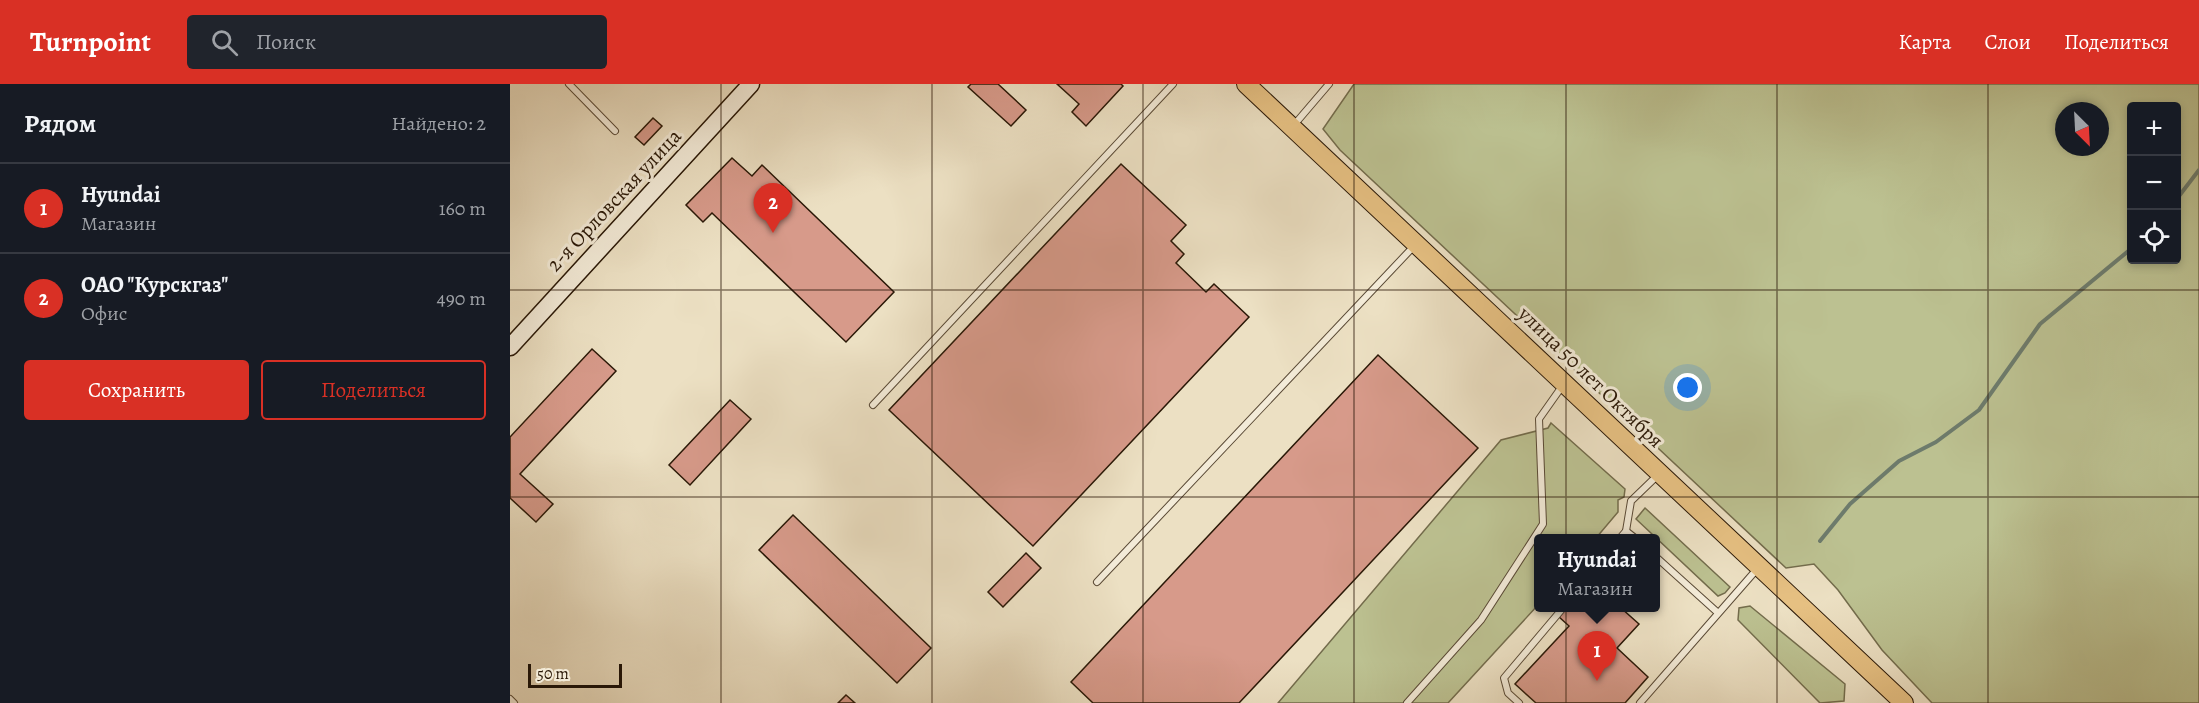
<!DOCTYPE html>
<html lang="ru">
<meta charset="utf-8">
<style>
body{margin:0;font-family:Alegreya,serif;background:#20242c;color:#f1f3f6}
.controls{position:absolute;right:18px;top:18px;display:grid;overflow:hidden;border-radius:6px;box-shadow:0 3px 9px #0003}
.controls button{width:54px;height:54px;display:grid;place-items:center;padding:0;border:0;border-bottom:2px solid #363941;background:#171b24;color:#f1f3f6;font:30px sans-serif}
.compass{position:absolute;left:1545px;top:18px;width:54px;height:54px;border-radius:50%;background:#171b24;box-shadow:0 3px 9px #0003;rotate:156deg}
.scale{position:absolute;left:18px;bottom:15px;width:94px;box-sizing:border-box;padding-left:6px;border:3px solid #2a1807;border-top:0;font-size:16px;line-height:21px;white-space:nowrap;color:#2a1807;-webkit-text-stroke:4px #f3ebd8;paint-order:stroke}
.you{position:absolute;left:1178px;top:304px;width:21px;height:21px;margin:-15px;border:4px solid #fff;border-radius:50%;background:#1a73e8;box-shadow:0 0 0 9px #1a73e833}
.badge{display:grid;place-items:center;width:39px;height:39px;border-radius:50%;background:#d93025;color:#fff;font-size:20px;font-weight:700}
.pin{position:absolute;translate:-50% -50px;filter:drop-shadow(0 2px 3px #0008)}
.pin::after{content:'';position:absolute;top:32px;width:21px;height:18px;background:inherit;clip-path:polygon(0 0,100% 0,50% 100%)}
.popup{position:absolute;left:1024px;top:450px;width:126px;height:78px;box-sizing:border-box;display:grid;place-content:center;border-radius:6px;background:#171b24;filter:drop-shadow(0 2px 4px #0005);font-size:20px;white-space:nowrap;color:#9ea1a6}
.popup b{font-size:22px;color:#f1f3f6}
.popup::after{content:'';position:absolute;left:50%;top:100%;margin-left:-12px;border:12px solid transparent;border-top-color:#171b24}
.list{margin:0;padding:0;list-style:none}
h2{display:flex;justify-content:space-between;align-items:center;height:78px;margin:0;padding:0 24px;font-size:26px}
h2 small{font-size:20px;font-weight:400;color:#9ea1a6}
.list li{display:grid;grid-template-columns:39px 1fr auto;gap:18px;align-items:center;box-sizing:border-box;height:90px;padding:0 24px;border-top:2px solid #363941}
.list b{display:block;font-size:22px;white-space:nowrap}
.list p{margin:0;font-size:20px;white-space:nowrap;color:#9ea1a6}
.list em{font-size:20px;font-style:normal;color:#9ea1a6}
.actions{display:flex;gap:12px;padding:18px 24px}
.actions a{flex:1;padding:14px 0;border:2px solid #d93025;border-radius:6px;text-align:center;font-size:21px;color:#d93025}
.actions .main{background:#d93025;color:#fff}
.icon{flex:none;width:33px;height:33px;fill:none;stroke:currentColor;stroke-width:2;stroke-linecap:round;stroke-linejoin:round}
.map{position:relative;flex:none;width:1689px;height:619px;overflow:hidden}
header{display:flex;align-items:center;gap:36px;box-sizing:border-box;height:84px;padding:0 30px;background:#d93025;color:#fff}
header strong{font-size:28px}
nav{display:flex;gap:33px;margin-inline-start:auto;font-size:21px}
.search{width:420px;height:54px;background:#20242c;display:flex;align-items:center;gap:15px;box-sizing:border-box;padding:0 21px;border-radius:6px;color:#9ea1a6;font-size:22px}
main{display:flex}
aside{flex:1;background:#171b24}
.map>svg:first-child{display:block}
.green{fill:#bcc191;stroke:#736c4c;stroke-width:1.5;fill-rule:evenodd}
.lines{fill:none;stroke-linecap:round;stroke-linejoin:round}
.stream{stroke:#6d7b6c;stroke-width:4}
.building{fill:#d79a8a;stroke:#2a1807;stroke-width:1.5}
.lane-casing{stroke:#5a4a36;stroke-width:8}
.secondary-casing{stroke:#2a1807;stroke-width:19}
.primary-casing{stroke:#2a1807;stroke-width:20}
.lane{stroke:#f3ebd8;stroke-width:6}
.secondary{stroke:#f3ebd8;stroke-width:16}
.primary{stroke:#e6c082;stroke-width:18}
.grid{fill:none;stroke:#2a1807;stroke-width:1.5;stroke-opacity:0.55}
.labels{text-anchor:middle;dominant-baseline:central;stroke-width:6;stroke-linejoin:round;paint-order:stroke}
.street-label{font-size:21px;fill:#2a1807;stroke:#f3ebd8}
</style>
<header>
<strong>Turnpoint</strong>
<div class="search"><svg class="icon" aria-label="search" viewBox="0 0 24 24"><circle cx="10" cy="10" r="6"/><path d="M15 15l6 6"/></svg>Поиск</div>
<nav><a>Карта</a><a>Слои</a><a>Поделиться</a></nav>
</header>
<main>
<aside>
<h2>Рядом<small>Найдено: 2</small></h2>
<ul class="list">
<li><span class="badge">1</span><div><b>Hyundai</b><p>Магазин</p></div><em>160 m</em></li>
<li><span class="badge">2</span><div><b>ОАО &quot;Курскгаз&quot;</b><p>Офис</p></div><em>490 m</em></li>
</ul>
<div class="actions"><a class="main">Сохранить</a><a>Поделиться</a></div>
</aside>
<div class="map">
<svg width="1689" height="619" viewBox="0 0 1689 619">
<rect width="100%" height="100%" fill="#ece0c3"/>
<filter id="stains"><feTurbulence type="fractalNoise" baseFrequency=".00333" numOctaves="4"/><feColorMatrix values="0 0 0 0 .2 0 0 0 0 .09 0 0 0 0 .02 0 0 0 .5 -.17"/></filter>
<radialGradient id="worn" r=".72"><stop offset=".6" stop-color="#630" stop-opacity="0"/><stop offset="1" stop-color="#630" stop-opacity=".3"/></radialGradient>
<g class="green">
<path d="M844,0H1689V619H1422L1372,566L1328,506L1304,480L1276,484L830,66L813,45ZM1666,22V176H1622V22ZM1554,27H1590V63H1554Z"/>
<path d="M1041,339L1115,405L1114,413L1108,416V428L1086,454H1028V521L938,619H768L991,356L1038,344Z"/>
<path d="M1135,424L1220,503L1215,509L1208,512L1126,435Z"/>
<path d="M1240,522L1335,600L1334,617L1310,619L1228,536L1229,524Z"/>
</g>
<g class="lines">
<g class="stream">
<path d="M1666,116L1689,86"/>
<path d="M1310,457L1340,420L1389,377L1426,358L1469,326L1530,240L1622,164"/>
</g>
</g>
<g class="building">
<path d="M461,0H488L516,26L501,42L458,3Z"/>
<path d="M547,0H611L613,2L576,42L562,28L569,20Z"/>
<path d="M143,34L152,42L134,61L125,53Z"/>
<path d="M222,74L242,92L252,81L384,208L336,258L202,129L193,138L176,121Z"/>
<path d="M611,80L676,141L661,157L674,170L666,179L696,208L704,200L739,233L523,462L379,326Z"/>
<path d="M82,265L106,287L10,390L43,420L26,438L0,414V353Z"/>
<path d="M868,271L968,364L729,619H583L561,598Z"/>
<path d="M220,316L241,335L180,401L159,381Z"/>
<path d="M283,431L421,564L387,599L249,466Z"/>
<path d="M516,469L531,484L493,523L478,508Z"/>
<path d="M1056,524H1111L1129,540L1107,564L1138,593L1115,619H1026L1005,600L1059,542L1048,532Z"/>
<path d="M336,611L345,619H328Z"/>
</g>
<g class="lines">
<g class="lane-casing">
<g id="lane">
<path d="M59,0L105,47"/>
<path d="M784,41L819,0"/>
<path d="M363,321L663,0"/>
<path d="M1116,447L1125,454"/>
<path d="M1110,454L1116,447L1121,417L1149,390"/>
<path d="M1146,473L1207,528"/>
<path d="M587,498L905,161"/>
<path d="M0,615L4,619"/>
<path d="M897,619L971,536L1033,440L1029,335L1053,301"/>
<path d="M1009,619L998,609L994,594L1053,524"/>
<path d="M1130,619L1248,484"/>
</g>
</g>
<g class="secondary-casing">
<path id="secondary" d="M0,263L241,0"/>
</g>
<g class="primary-casing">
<path id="primary" d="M736,0L1394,619"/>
</g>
<use href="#lane" class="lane"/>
<use href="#secondary" class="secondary"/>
<use href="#primary" class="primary"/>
</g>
<path class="grid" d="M211,0V619M422,0V619M633,0V619M844,0V619M1056,0V619M1267,0V619M1478,0V619M0,206H1689M0,413H1689"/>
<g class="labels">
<g class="street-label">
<text transform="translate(104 116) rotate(-47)">2-я Орловская улица</text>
<text transform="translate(1081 293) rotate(44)">улица 50 лет Октября</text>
</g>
</g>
<rect width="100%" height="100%" filter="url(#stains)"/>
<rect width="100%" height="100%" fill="url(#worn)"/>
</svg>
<div class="controls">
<button>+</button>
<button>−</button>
<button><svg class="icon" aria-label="locate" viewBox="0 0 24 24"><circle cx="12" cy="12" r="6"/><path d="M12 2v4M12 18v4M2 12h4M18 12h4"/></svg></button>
</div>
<svg class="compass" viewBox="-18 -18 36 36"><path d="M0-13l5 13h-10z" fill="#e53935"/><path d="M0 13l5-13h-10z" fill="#9ea1a6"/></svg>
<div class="scale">50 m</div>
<div class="you"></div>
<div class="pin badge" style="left:1087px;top:597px">1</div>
<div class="popup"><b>Hyundai</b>Магазин</div>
<div class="pin badge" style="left:263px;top:149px">2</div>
</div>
</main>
